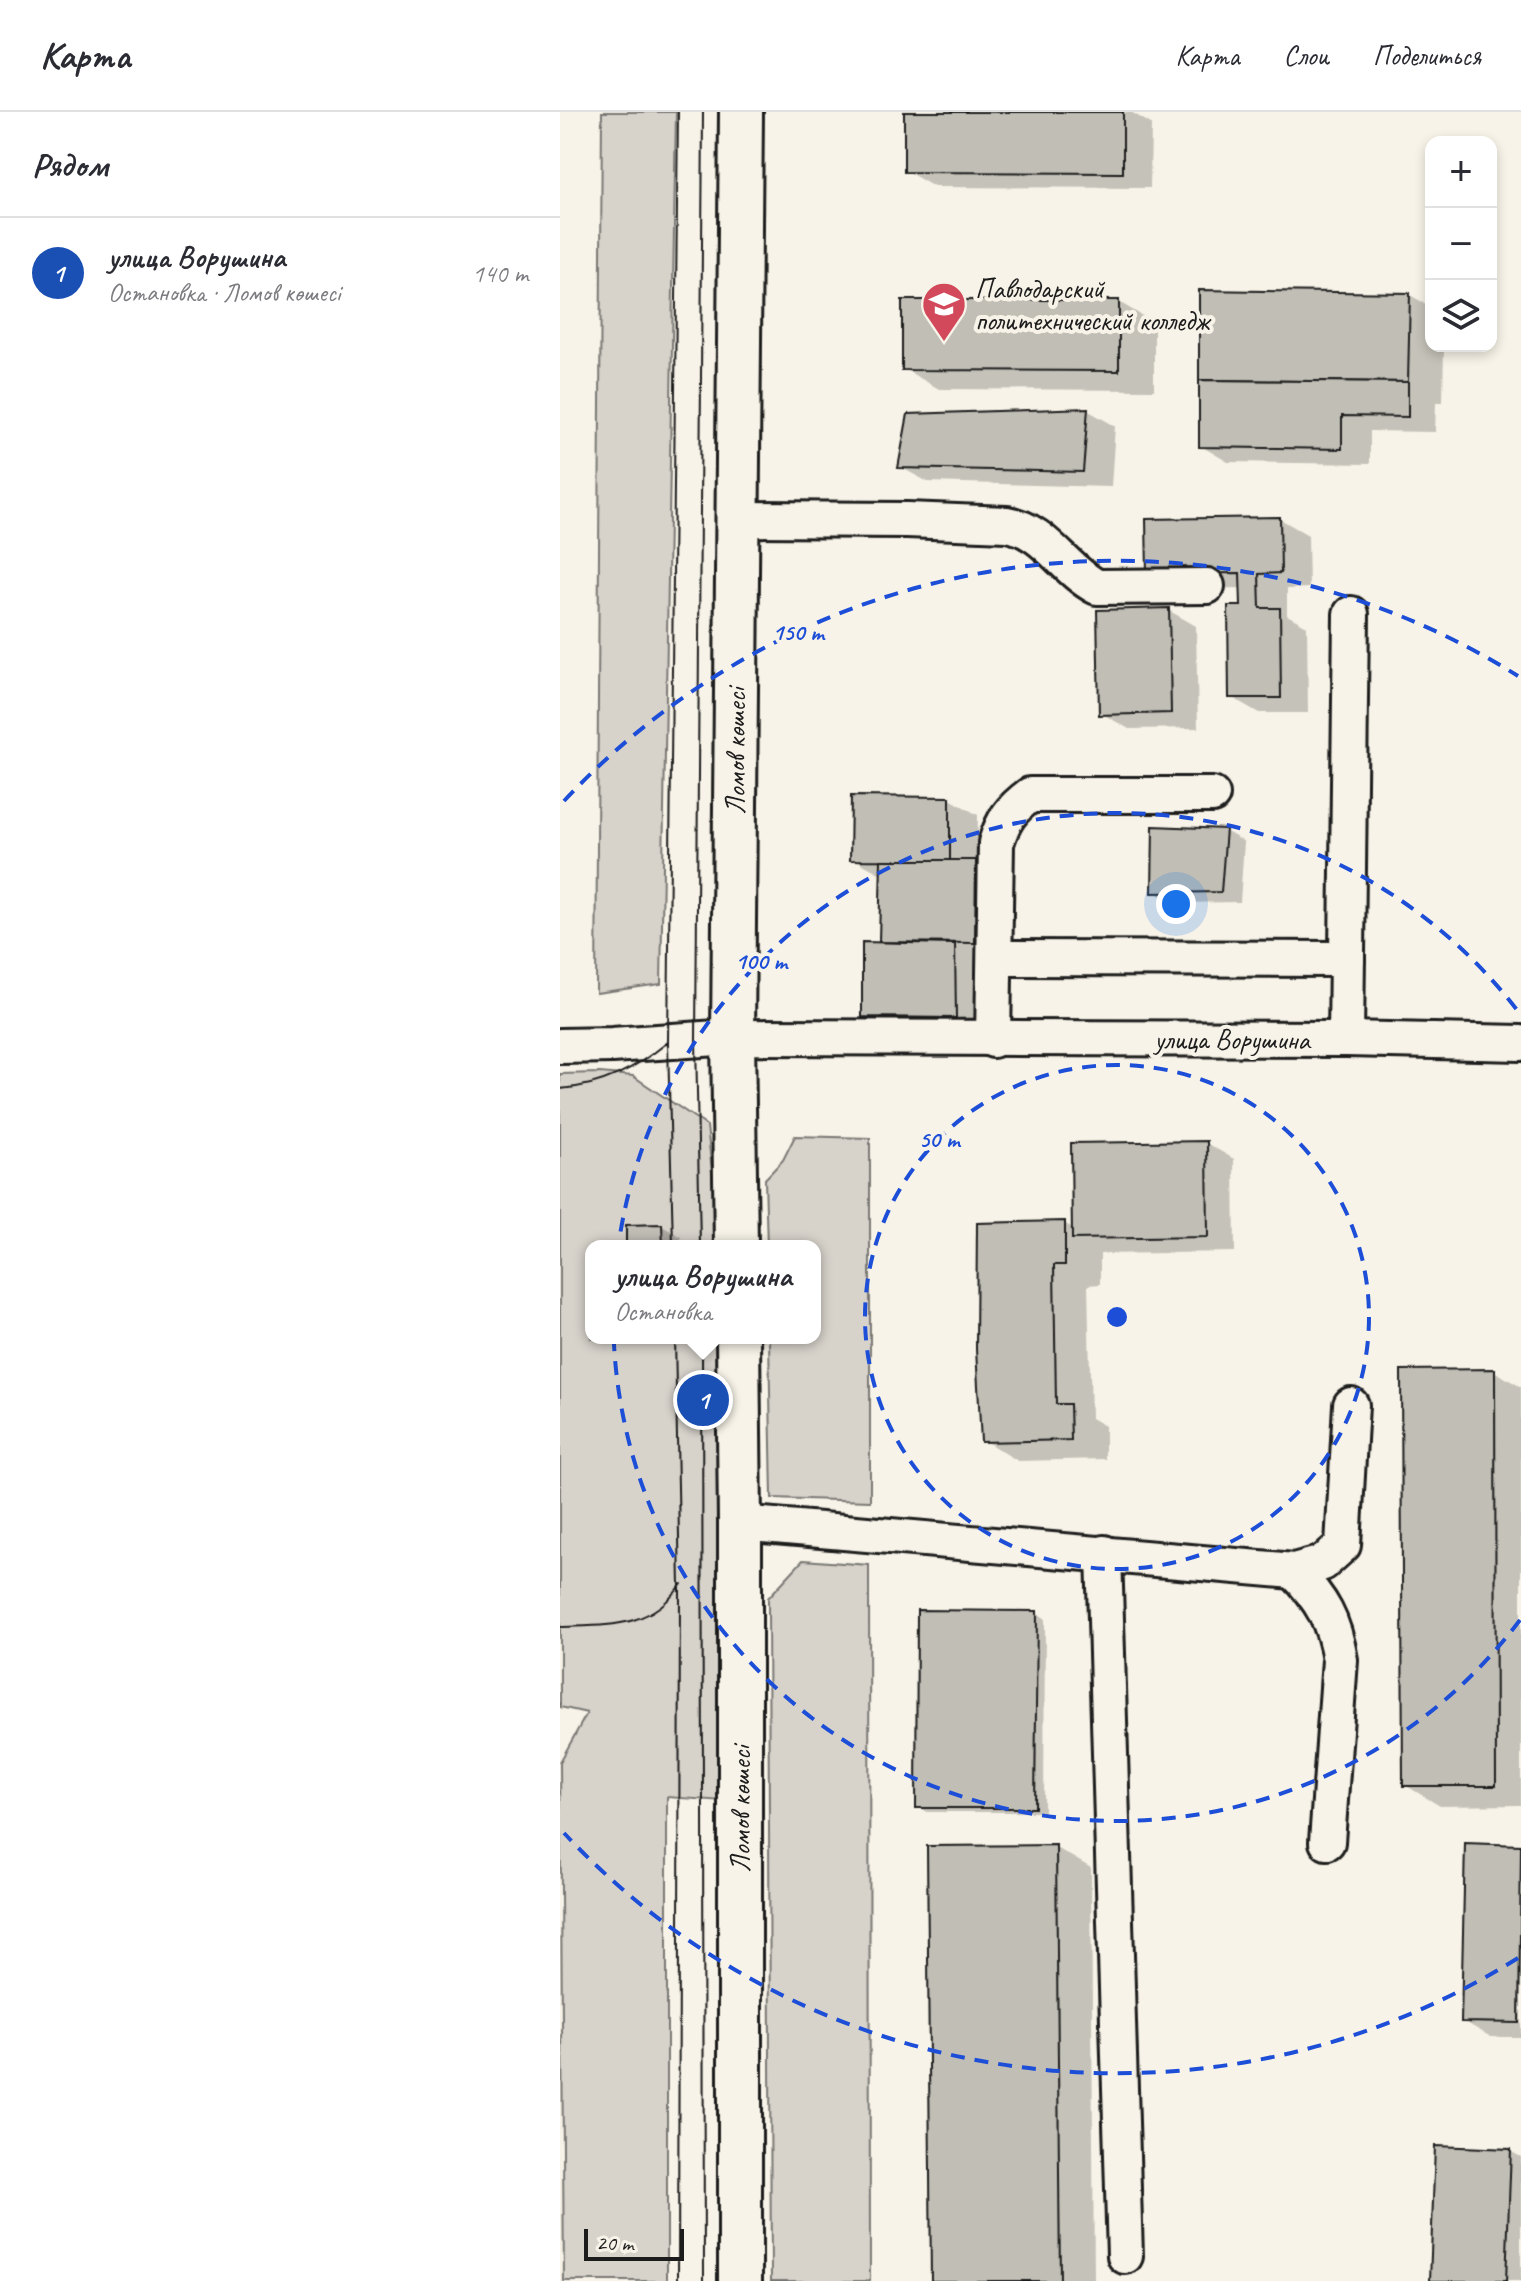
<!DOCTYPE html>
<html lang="ru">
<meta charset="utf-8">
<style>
body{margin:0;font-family:Caveat,sans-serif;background:#f2f2f3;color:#2b2b33}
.controls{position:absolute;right:24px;top:24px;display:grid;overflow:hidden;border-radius:16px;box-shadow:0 4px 12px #0003}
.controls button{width:72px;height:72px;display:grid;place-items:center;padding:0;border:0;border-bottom:2px solid #e1e1e2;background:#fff;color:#2b2b33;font:40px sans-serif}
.scale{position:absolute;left:24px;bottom:20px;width:100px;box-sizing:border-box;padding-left:8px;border:4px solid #1c1c1c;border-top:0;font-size:22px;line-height:28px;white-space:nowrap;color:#1c1c1c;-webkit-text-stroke:6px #f7f3e8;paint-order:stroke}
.you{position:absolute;left:616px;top:792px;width:28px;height:28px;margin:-20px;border:6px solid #fff;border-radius:50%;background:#1a73e8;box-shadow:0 0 0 12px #1a73e833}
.badge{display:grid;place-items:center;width:52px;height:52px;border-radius:50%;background:#d1495b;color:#fff;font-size:26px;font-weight:700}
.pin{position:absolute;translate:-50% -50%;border:4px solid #fff;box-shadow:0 2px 8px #0006}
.popup{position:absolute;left:25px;top:1128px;width:236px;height:104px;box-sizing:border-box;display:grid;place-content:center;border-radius:16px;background:#fff;filter:drop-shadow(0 2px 6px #0005);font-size:26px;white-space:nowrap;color:#7c7c81}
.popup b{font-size:30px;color:#2b2b33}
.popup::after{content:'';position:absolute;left:50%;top:100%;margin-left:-16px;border:16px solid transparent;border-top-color:#fff}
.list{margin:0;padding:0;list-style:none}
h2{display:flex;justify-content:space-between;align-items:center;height:104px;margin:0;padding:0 32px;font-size:34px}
h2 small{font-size:26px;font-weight:400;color:#7c7c81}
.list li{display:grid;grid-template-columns:52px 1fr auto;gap:24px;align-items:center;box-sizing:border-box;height:112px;padding:0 32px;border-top:2px solid #e1e1e2}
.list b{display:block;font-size:30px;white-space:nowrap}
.list p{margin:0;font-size:26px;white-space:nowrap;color:#7c7c81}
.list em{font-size:26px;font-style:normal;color:#7c7c81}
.icon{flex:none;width:44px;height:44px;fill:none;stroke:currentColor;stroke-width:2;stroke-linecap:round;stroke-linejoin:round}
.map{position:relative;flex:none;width:961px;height:2169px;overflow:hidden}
header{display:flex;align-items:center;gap:48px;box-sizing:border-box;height:112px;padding:0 40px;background:#fff;border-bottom:2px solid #e1e1e2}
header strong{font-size:38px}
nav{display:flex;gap:44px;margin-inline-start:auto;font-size:28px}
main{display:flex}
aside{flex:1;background:#fff}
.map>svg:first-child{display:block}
.green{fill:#d7d3cb;stroke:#7a7874;stroke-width:2}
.shadow{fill:#0003}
.building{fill:#c0beb5;stroke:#1c1c1c;stroke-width:2}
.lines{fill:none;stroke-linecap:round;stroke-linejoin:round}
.minor-casing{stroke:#1c1c1c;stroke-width:40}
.major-casing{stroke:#1c1c1c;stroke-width:48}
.minor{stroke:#f7f3e8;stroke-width:34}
.major{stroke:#f7f3e8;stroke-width:42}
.tram{stroke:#1c1c1c;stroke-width:2}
.ring{fill:none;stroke:#1d4ed8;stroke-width:4;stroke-dasharray:14 10}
.labels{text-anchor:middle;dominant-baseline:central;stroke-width:8;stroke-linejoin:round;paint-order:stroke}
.poi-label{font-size:28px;fill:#1c1c1c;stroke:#f7f3e8;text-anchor:start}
.street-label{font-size:28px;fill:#1c1c1c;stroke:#f7f3e8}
.centre{fill:#1d4ed8;stroke:#f7f3e8;stroke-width:4}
.ring-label{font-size:24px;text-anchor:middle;font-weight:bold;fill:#1d4ed8;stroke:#f7f3e8;stroke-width:8;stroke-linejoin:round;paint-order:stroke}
</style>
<header>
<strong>Карта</strong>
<nav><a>Карта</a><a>Слои</a><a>Поделиться</a></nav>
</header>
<main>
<aside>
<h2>Рядом<small></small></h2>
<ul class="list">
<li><span class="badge" style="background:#1a4fb4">1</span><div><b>улица Ворушина</b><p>Остановка · Ломов көшесі</p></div><em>140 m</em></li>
</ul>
</aside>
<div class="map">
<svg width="961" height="2169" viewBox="0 0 961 2169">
<rect width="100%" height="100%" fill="#f7f3e8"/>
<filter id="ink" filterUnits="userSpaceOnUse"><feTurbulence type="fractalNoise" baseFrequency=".0125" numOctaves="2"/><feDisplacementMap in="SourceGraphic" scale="16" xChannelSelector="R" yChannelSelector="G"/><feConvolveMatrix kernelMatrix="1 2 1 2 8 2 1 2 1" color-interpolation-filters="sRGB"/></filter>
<g filter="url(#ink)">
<g class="green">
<path d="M42,0H116L101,872L36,881Z"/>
<path d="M40,961L73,964L147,1014L160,1134H31V1226H164V1689L107,1685V2169H4L0,1650L27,1601L0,1595V962Z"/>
<path d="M235,1024L310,1026V1389L212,1386L209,1226H255V1134H207L205,1067L223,1048Z"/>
<path d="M243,1448L309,1453L310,2169H211L208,1486Z"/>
</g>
<g class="shadow">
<path d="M346,0H571L591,12L590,76L374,75L346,59Z"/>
<path d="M850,183L871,195V234H884L883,290H876L875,320L810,319V352L668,350L641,334Z"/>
<path d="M559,190L594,211V278L379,277L344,257Z"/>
<path d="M527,298L555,314L551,375L368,370L340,355Z"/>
<path d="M720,407L748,423L749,476L727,477V503L747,514L748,601H699L671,585L683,496V476L617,477Z"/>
<path d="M608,498L636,514L638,616L569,617L541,601Z"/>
<path d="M390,687L418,703L417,751L443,766L423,921L332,920L304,904L321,832L323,763L292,746Z"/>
<path d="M665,719L684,730L680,790L613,791L594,780Z"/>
<path d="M646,1031L674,1047L675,1140L540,1142V1172L528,1173L531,1306L545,1314V1347L458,1349L423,1328L504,1111L514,1117Z"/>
<path d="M102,1114L121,1125V1134H68Z"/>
<path d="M934,1259L961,1275V1693L880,1694L845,1673Z"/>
<path d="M476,1501L485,1506L484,1700H367L358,1694Z"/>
<path d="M907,1733L961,1734V1925H931L903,1909Z"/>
<path d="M495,1735L531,1756L534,2169H373Z"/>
<path d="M950,2039L961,2045V2169H872Z"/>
</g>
<g class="building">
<path d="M344,0H563V61L344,60Z"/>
<path d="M639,178L850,181L848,270L639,268Z"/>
<path d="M342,188H559V259L342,258Z"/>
<path d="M639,268L848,270V305L782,304V337L639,335Z"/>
<path d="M528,296L523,360L338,356L348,302Z"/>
<path d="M720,405L721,461L699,462L700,496H720L721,586H669L668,494H681L680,461L587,462L586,407Z"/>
<path d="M609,496L611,601L539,603L537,498Z"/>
<path d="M291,684L390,685V749L290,748Z"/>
<path d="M593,714L666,717L661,780L592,781Z"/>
<path d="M321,748H416L415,831L319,830Z"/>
<path d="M302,830L395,832L396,906L302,905Z"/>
<path d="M647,1029L648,1125L512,1127L511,1031Z"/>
<path d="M505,1109V1153H494L496,1292H510L511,1328L421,1330L416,1237L417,1111Z"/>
<path d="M102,1112L103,1134H66V1113Z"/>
<path d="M935,1257L936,1674H843L841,1258Z"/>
<path d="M357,1498L477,1499L475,1696H356Z"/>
<path d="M905,1731L961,1733L959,1911L901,1910Z"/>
<path d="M496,1733L500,2169H371L367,1734Z"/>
<path d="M875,2034L951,2037L946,2169H870Z"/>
</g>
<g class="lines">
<g class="minor-casing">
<g id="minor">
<path d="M177,407L347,408L447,412C485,418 504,458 537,475L647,474"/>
<path d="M435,846L787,847"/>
<path d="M786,927L791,502"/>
<path d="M433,928L436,731C443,708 451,697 470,683H652"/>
<path d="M0,934L52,933L173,925L786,927L961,931"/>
<path d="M180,1411L734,1459L763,1451L783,1433L791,1293"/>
<path d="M544,1441L565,2144"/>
<path d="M734,1459C762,1488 774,1509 780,1548L767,1730"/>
</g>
</g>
<g class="major-casing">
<g id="major">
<path d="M176,1134L173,925L181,0"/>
<path d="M178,1226L180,1411V2169"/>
</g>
</g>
<use href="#minor" class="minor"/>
<use href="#major" class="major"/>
<g class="tram">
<path d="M0,977C43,974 76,956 108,930"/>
<path d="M113,1134L108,930L118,0"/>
<path d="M140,1134L136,928L143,0"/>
<path d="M115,1226L120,1475L118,2169"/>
<path d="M142,1226L144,2169"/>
<path d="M0,1515C50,1513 89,1517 122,1472"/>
</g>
</g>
</g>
<g class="ring">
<circle cx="557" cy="1205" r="252"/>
<path d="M960 1508A504 504 0 1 1 960 902"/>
<path d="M958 1846A756 756 0 0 1 4 1721M4 689A756 756 0 0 1 958 564"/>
</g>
<defs>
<g id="university-pin" transform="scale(2.3)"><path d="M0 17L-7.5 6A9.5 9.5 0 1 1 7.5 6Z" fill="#d1495b" stroke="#f7f3e8"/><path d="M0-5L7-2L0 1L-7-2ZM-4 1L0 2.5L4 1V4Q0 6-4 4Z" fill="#fff"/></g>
</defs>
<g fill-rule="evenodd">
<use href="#university-pin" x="384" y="192"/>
</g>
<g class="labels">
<g class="poi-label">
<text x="415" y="176">Павлодарский<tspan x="415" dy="32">политехнический колледж</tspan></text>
</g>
<g class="street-label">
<text transform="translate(175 639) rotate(-90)">Ломов көшесі</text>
<text x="672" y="927">улица Ворушина</text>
<text transform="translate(180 1697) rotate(-90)">Ломов көшесі</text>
</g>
</g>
<circle cx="557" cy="1205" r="12" class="centre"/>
<g class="ring-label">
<text x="238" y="528">150 m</text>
<text x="201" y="857">100 m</text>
<text x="379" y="1035">50 m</text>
</g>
</svg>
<div class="controls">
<button>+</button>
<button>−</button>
<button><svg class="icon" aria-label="layers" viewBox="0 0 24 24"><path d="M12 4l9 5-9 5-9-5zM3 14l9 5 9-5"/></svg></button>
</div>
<div class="scale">20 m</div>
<div class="you"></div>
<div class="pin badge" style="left:143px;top:1288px;background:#1a4fb4">1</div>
<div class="popup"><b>улица Ворушина</b>Остановка</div>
</div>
</main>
